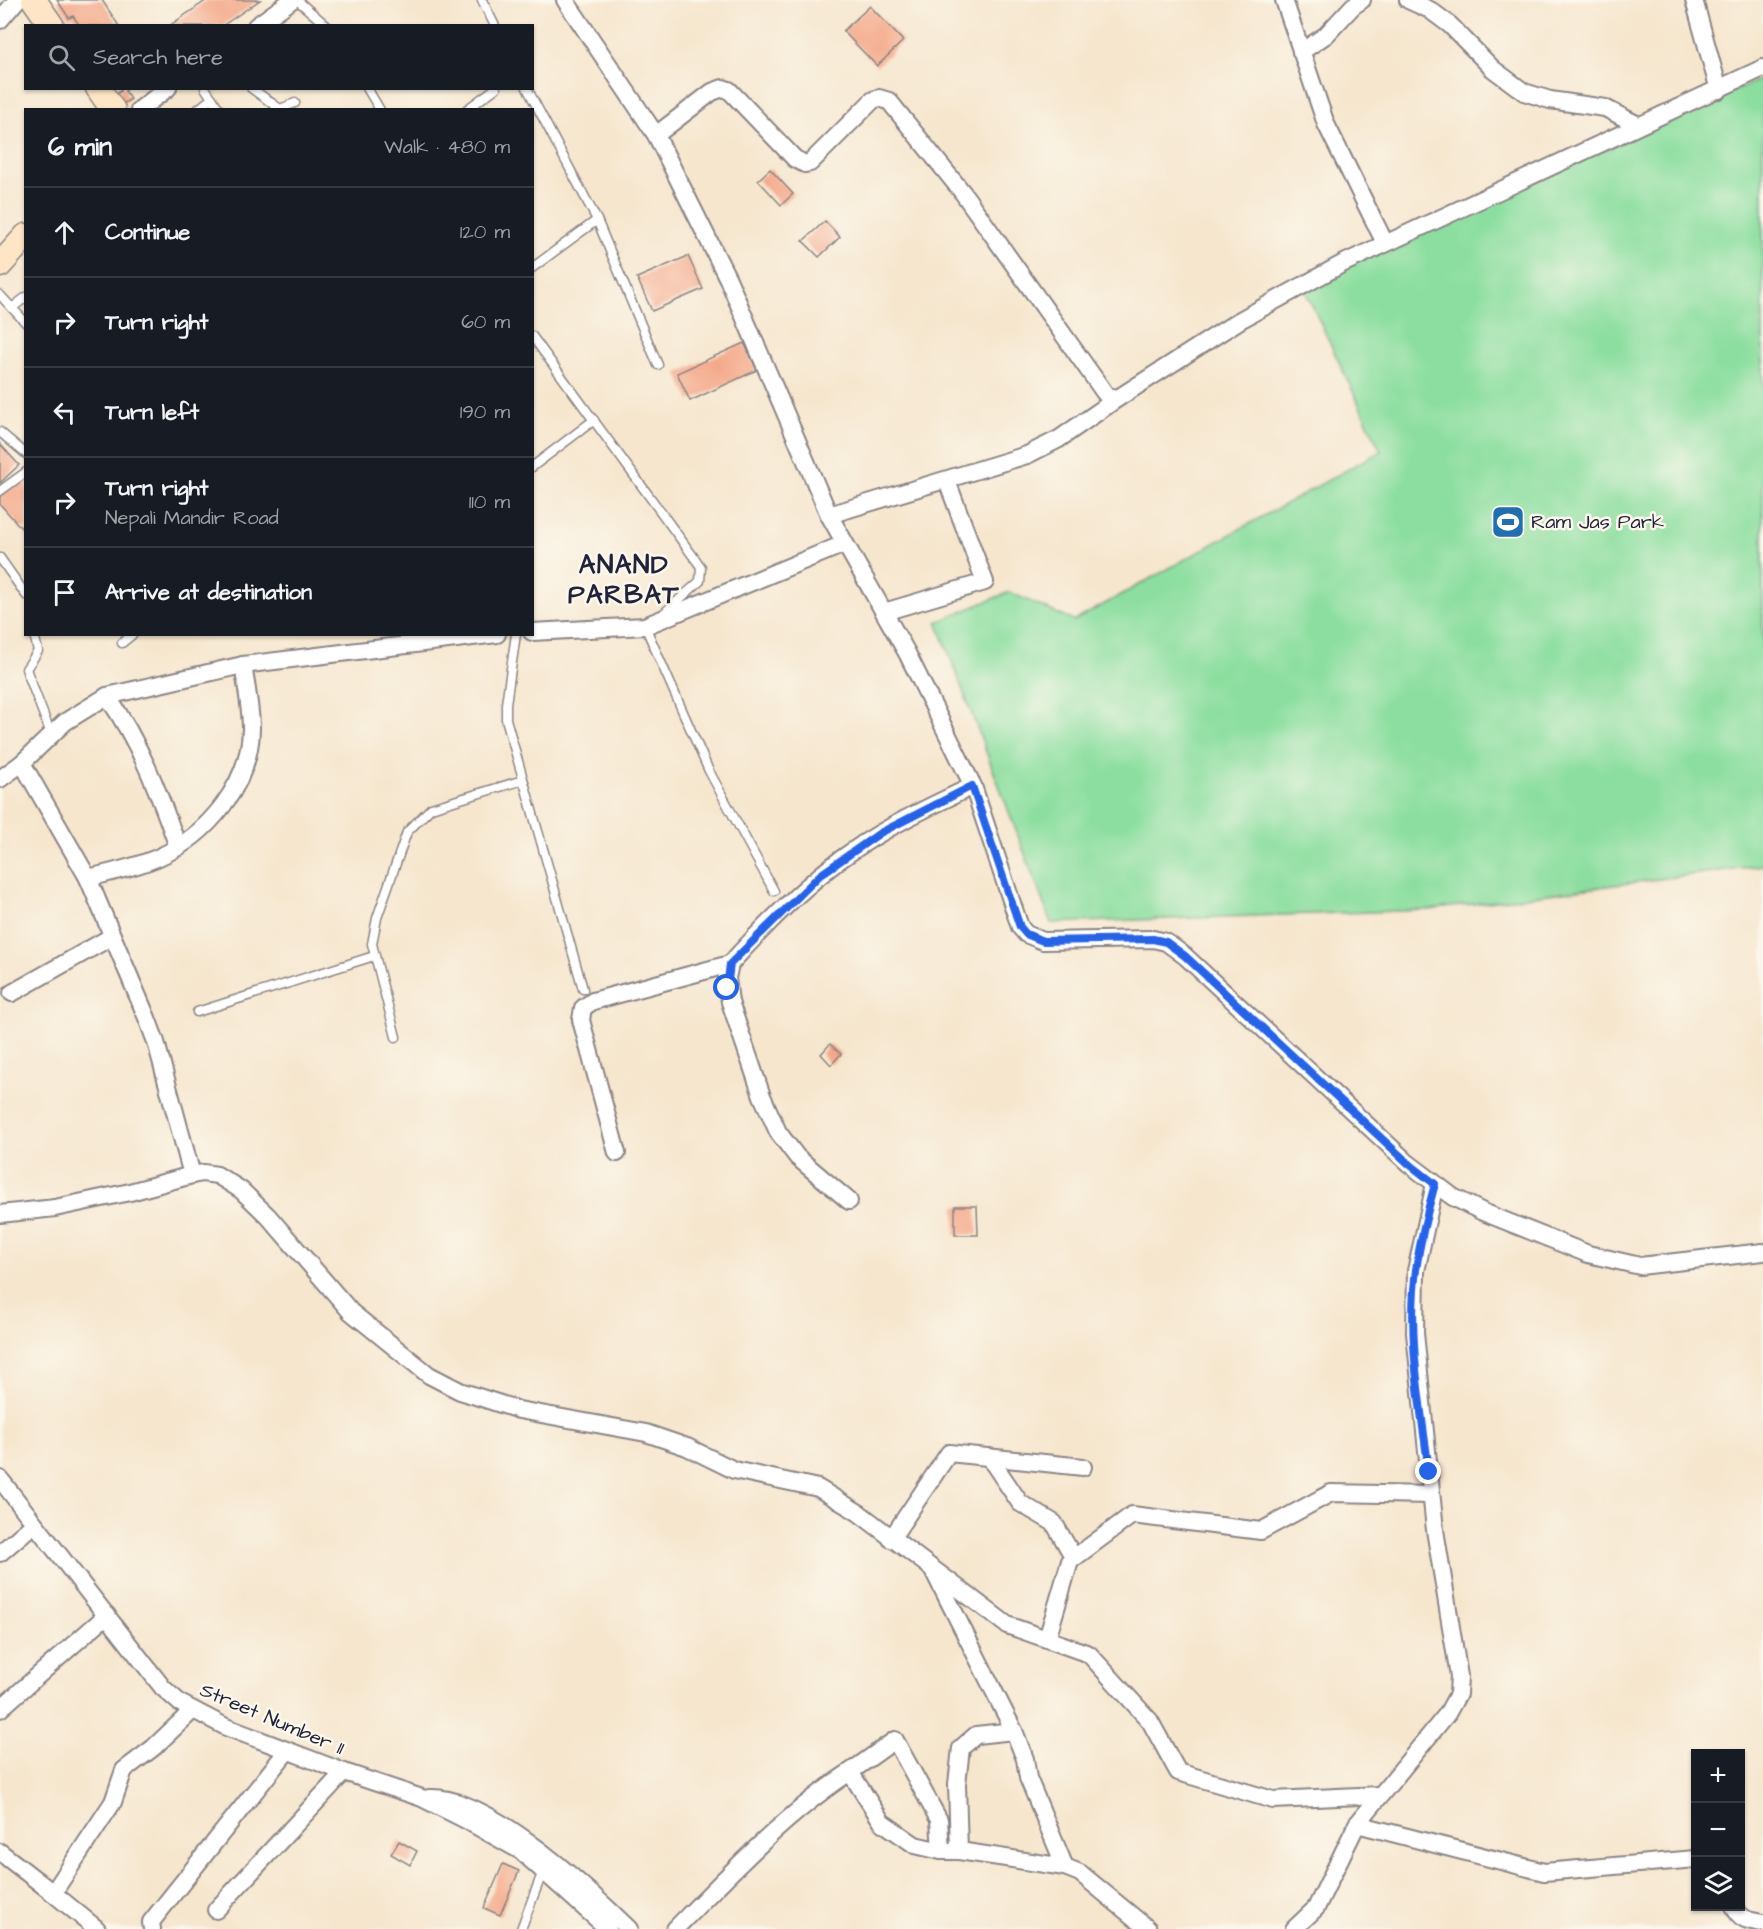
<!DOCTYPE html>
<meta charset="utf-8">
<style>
body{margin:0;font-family:"Architects Daughter",sans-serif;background:#242831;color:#f1f3f6}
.controls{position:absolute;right:18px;bottom:18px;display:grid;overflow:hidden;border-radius:0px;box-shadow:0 2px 4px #0004}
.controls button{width:54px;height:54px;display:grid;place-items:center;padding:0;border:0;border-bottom:2px solid #363941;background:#171b24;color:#f1f3f6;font:30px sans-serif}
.stop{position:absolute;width:18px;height:18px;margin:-14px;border:4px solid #2563eb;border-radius:50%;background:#fff}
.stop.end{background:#2563eb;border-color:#fff;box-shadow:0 2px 6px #0008}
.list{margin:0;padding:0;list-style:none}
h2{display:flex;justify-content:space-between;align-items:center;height:78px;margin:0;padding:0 24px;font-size:26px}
h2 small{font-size:20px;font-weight:400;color:#9ea1a6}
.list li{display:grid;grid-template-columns:39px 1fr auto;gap:18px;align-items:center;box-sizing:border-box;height:90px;padding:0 24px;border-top:2px solid #363941}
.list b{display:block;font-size:22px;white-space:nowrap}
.list p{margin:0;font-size:20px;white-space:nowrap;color:#9ea1a6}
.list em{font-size:20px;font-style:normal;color:#9ea1a6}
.icon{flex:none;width:33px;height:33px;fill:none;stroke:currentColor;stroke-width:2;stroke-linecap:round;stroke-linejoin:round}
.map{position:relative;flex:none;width:1763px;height:1929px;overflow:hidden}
.search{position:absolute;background:#171b24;box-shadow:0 2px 4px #0004;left:24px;top:24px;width:510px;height:66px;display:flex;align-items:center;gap:15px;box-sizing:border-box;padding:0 21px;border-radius:0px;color:#9ea1a6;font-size:22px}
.panel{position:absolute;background:#171b24;box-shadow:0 2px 4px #0004;left:24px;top:108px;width:510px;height:528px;border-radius:0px}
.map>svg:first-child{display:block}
.green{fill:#8bde9f;stroke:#56806d;stroke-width:1.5}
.building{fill:#f4a889}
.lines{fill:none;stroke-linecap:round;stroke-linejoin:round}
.lane-casing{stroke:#8c8484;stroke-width:11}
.street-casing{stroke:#8c8484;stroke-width:20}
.secondary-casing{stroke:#8c8484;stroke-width:27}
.lane{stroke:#fff;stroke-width:8}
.street{stroke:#fff;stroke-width:16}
.secondary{stroke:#fee5c5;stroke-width:24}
.route{stroke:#2563eb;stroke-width:8}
.labels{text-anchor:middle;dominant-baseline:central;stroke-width:5;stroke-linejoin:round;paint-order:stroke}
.poi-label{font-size:20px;fill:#22223b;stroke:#fbf7ec;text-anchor:start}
.street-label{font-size:20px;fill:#22223b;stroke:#fbf7ec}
.district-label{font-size:26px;font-weight:bold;letter-spacing:1.5px;fill:#22223b;stroke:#fbf7ec}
</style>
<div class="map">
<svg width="1763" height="1929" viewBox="0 0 1763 1929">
<rect width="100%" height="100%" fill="#fbf7ec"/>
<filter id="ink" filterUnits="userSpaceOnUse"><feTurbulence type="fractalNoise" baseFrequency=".0167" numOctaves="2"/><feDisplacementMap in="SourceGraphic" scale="12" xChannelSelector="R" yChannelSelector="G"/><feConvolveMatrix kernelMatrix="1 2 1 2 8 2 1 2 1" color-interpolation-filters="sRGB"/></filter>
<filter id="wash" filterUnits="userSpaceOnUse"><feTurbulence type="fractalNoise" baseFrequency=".008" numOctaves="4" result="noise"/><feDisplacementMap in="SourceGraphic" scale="24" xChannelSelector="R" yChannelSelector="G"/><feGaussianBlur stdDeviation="1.35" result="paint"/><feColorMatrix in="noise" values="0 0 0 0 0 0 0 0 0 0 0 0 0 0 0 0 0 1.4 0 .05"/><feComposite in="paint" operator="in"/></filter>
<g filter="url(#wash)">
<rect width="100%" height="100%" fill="#f6e6ce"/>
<path class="green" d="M1763,78V865L1429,910L1051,923L937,622L1009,592L1074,621L1381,451L1303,286Z"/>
<g id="blocks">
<g class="building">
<path d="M57,0H102L119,26H80L73,16L69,18Z"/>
<path d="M207,0H260L222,26H169Z"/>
<path d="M870,6L903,41L877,66L843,31Z"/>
<path d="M119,88H128L125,91L131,99L123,104L116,94L121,91Z"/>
<path d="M770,169L793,194L781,205L758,180Z"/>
<path d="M825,221L840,237L819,257L803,241Z"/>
<path d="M688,256L703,289L652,311L637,278Z"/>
<path d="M744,343L757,370L690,401L677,373Z"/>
<path d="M0,444L19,465L0,483Z"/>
<path d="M26,474V527L22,529L0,504V496Z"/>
<path d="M830,1044L841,1054L831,1065L821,1054Z"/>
<path d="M955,1206H977L978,1235H955Z"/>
<path d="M399,1841L417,1851L410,1865L391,1854Z"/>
<path d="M503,1864L519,1871L500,1915L484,1908Z"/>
</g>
</g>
</g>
<g filter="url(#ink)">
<use href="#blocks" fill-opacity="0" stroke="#8c8484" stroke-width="1.5"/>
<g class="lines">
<g class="lane-casing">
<g id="lane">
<path d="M297,0L327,26"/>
<path d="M482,0L495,26"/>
<path d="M205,88L220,110"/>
<path d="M251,88L280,109L295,103"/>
<path d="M367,88L380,110"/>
<path d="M527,88L597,220L532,268"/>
<path d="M197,110L212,98"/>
<path d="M466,110L496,88"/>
<path d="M597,220L658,365"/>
<path d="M0,295L26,323"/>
<path d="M12,308L26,297"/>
<path d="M532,336L701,567L700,581L664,613"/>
<path d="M0,432L26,454"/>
<path d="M532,467L594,420"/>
<path d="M0,491L26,472"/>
<path d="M0,558L26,595"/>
<path d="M645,626L709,771L774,891"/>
<path d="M34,634L38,651L26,669L51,734"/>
<path d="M516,634L506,704V719L583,989"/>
<path d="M122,643L133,634"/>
<path d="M197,1012L374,956"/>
<path d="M396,1037L372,944L377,918L407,832L431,808L523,780"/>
<path d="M521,1929L543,1871"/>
</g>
</g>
<g class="street-casing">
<g id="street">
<path d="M565,0L656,135L728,279L829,515L907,653L973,786L1020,927L1026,934L1043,941L1153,939L1166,942L1185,956L1408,1163L1453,1197L1483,1212L1588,1254L1640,1266L1763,1252"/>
<path d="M1284,0L1326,124L1385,243"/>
<path d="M1408,0L1430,10L1450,25L1493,69L1524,92L1550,100L1605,108L1638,125"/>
<path d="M1694,0L1719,90"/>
<path d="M0,20L17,0"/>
<path d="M256,26L292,0"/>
<path d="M1301,52L1326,35L1353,6L1362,0"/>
<path d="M139,110L168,88"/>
<path d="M656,135L712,92L723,88L729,90L795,159L805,164L810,163L873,100L879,98L889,101L963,193L1104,392L1107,396L1118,398L1240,320L1342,264L1763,68"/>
<path d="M829,515L1027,455L1059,439L1118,398"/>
<path d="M884,612L985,582L947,481"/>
<path d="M532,632L645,626L844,544"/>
<path d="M107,696C140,743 159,793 178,847"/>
<path d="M22,763L88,878L147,1018L156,1042L192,1175"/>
<path d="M0,779L22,763L65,722L107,696L243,665L497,634"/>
<path d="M88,878C112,872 137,867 159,857C208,835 250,784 251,729C251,708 246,685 243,665"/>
<path d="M12,993L111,937"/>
<path d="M617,1153L581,1020L583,1008L593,1001L730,964"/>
<path d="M849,1201L797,1157L778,1132L762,1096L730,1002L727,978L730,964C766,924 807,882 851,852C889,825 931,806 973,786"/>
<path d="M0,1214L55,1208L130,1192L192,1175L203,1173L217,1175L241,1190L268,1216L351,1312L429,1375L460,1391L519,1410L646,1433L687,1447L734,1470L818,1488L859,1513L1007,1625L1089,1654L1150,1721L1178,1772L1273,1800L1380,1795"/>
<path d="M989,1457L1020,1503L1054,1523L1074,1558"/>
<path d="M0,1479L163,1688L180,1703L226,1727L344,1772L422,1798L464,1819L521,1851L608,1929"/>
<path d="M891,1539L949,1453L1083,1467"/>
<path d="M0,1553L34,1524"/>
<path d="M934,1572L1014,1731L1025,1759L1028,1778L1065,1867"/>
<path d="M1047,1639L1070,1561L1132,1515L1261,1531L1331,1493L1431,1495"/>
<path d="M0,1709L107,1615"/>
<path d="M850,1772L895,1740L939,1820L941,1851"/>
<path d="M429,1798C487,1794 588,1889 629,1929"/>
<path d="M1357,1824L1544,1872L1696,1859"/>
<path d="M959,1851L957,1784L961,1748L976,1735L1014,1731"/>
<path d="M0,1852L53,1893L113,1802L124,1770L153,1748L193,1710"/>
<path d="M53,1893L97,1929"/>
<path d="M1734,1906C1739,1920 1749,1921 1763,1923"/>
<path d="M216,1910L344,1772"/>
<path d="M152,1929L151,1922L287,1751"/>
<path d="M675,1929C727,1876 788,1812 850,1772L882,1822L915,1845L941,1851H959L1065,1867L1080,1873L1148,1929"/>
<path d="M1294,1929L1316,1908L1357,1824L1447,1714L1458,1694L1459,1676L1435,1530L1415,1333L1416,1271L1435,1184"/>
</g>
</g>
<g class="secondary-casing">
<g id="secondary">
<path d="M34,0L52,26"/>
<path d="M98,88L113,110"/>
<path d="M0,265L26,236"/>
</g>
</g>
<use href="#lane" class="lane"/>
<use href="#street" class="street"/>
<use href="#secondary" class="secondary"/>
</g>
</g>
<g class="lines" filter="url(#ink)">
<path class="route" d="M727,988L730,964L820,875L880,833L972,786L1020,927L1026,934L1043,941L1153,939L1166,942L1185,956L1408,1163L1435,1184C1427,1212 1420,1241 1416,1270C1407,1336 1421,1407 1429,1472"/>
</g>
<defs>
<g id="stadium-square" transform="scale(1.725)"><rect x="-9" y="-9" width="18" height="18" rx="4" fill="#1f6fb2" stroke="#fbf7ec"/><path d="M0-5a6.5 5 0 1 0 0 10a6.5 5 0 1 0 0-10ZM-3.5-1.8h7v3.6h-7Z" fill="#fff"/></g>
</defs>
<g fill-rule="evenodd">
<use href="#stadium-square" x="1508" y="522"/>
</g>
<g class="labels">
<g class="poi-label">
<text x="1531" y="522">Ram Jas Park</text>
</g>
<g class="street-label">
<text transform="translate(272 1719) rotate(23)">Street Number 11</text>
</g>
<g class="district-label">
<text x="624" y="565">ANAND<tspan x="624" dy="30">PARBAT</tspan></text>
</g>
</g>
</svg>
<div class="controls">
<button>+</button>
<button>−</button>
<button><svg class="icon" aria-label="layers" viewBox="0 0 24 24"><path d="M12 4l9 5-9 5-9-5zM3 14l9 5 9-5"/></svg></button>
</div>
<div class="stop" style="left:727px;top:988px"></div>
<div class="stop end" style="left:1429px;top:1472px"></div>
<div class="search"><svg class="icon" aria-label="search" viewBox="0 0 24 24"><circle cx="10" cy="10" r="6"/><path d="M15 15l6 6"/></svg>Search here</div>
<section class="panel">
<h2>6 min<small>Walk · 480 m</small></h2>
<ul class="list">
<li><svg class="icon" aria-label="ahead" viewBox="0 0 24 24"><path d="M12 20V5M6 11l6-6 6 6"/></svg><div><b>Continue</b></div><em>120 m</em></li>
<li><svg class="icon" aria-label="right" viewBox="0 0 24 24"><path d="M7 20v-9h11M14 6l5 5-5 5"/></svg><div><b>Turn right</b></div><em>60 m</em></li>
<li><svg class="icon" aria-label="left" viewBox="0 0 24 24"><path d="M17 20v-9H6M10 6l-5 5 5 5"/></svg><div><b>Turn left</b></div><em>190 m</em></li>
<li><svg class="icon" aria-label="right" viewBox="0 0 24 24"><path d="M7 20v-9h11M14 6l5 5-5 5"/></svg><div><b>Turn right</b><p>Nepali Mandir Road</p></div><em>110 m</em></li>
<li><svg class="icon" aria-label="arrive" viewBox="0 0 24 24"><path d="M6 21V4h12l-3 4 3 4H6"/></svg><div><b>Arrive at destination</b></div></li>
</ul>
</section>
</div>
